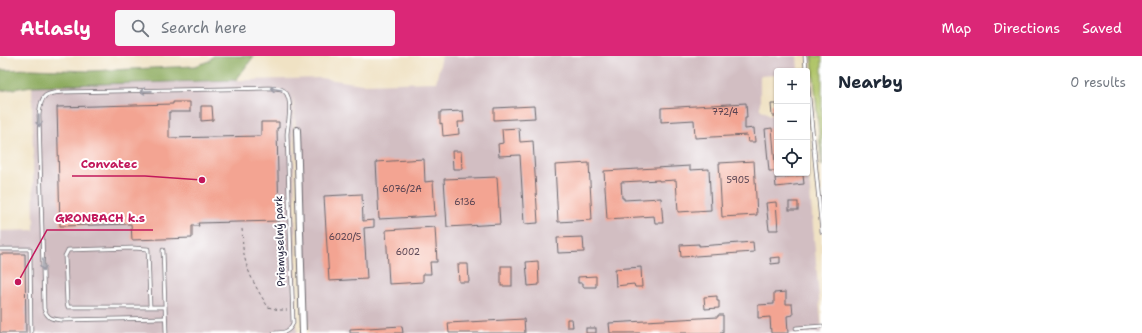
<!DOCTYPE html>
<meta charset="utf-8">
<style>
body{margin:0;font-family:"Shantell Sans",sans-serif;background:#f6f6f7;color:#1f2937}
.controls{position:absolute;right:12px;top:12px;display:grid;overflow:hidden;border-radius:4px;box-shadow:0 1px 3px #0004}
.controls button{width:36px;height:36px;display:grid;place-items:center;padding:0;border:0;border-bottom:1px solid #e0e1e3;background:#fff;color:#1f2937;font:20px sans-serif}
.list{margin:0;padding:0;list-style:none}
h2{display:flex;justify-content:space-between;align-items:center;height:52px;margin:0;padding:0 16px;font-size:17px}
h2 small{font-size:13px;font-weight:400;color:#747a83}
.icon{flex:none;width:22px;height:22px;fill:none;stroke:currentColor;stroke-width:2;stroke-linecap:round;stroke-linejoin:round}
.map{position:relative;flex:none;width:822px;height:277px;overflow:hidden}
header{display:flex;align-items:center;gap:24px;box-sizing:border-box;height:56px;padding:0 20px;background:#db2777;color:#fff}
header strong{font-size:19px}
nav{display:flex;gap:22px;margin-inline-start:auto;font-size:14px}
.search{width:280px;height:36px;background:#f6f6f7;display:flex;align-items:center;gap:10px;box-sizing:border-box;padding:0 14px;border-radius:4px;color:#747a83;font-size:15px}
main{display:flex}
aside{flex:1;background:#fff}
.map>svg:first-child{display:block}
.industrial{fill:#d2bec2}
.green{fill:#b0c569;stroke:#697452}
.forest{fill:#8caa5d;stroke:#57664c}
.building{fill:#f3a492}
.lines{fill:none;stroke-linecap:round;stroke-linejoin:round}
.service-casing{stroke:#6a656b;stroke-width:4.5}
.minor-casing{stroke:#6a656b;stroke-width:8}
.path{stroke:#6a656b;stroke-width:1;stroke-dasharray:3 3;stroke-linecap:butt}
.service{stroke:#fff;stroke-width:3}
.minor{stroke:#fff;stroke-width:6}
.oneway{stroke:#9c9ca7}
.labels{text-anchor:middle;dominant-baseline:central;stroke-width:4;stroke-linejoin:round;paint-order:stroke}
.number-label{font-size:9px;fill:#564251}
.street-label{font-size:11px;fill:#22223b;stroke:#fff}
.leader{fill:none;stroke:#c2185b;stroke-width:1.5}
.callout-dot{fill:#c2185b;stroke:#fff;stroke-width:1.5}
.callout-label{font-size:12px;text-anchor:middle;font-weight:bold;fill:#c2185b;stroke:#fff;stroke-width:4;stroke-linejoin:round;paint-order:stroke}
</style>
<header>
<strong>Atlasly</strong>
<div class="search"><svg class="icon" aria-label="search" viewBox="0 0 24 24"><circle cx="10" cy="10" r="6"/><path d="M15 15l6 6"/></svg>Search here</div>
<nav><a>Map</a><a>Directions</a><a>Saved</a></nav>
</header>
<main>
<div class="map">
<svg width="822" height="277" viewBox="0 0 822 277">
<rect width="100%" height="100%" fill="#fff"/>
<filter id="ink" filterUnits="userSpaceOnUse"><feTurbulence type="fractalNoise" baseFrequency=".025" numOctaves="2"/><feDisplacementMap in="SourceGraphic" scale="8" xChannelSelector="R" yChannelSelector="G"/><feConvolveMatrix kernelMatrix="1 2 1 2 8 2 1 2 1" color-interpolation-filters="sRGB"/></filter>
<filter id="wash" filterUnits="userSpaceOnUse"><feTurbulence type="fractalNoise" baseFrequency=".012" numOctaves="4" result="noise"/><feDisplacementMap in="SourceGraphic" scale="16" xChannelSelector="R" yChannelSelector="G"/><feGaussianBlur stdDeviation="0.9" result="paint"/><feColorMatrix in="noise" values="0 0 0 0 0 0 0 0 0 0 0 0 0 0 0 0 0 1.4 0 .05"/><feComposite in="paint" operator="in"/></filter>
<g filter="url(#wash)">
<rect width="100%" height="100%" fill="#f0e2c4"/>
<path class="industrial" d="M442,0H797L798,15H777V19L760,20V53L772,60H777V117H807V99L822,277H309L293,35L297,277H0V175L34,174L32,30L320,22L362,28L436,26Z"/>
<path class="green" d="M812,0H822V110Z"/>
<path class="forest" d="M213,0H254L236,24L32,30L0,35V14L31,13L90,15L195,10L209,5Z"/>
<g id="blocks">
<g class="building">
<path d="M173,46H190V56H169V82L261,80V66H279V72H277L279,165L198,167L199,170H192V182L132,184L131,168L60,170L57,51L173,48Z"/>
<path d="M746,47L747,62H745V73L754,72L755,86H748L747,79L695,82L694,64L661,66V52Z"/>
<path d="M771,48H777V60H772Z"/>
<path d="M201,50H212L213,64L201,65Z"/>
<path d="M534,50L535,62L494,64V52Z"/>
<path d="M463,55L464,66H458L459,78L443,80L442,67L440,68V56Z"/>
<path d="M519,72L520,86L533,85L538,167L524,168L520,99L499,100L498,88L503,87L502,73Z"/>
<path d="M772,72L775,108H777V115H769L765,73Z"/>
<path d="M452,95H461L462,113H453Z"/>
<path d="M424,103L425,126L433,125L435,160L379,163L376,106Z"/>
<path d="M754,105L757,159L722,161L719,107Z"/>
<path d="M589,107L592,164L558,166L555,109Z"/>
<path d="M690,110V114L709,113L711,154L678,156L676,124L659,125V124L621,126L622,142H624V144L661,142L663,167H655L654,160L607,163L604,115Z"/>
<path d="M803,119L804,128L776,131L775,122Z"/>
<path d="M497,121L500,168L447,171L444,123Z"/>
<path d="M362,138L363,165L374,164V171L364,172L367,223L329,225L324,140Z"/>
<path d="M776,146L778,174H769L766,147Z"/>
<rect x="789" y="146" width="9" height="8"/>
<path d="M435,171L437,206H430L431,218H423V226L389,228L386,174Z"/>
<path d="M583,181L584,196L558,197L557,182Z"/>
<path d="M753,186L754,196L681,201L680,189L699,188V190L713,189Z"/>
<path d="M0,198H25L26,277H0Z"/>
<path d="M780,201V207L771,208L770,202Z"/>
<path d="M538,205L539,229L528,230L526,206Z"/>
<path d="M458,208H468L469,226H459Z"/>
<rect x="501" y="210" width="11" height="20"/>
<path d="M641,211L642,231H635L634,228L616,230L615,213Z"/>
<path d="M596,220V231H583V227H578V221Z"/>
<path d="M786,236V248H792L793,259L787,260L788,277H771L770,261L758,262V249L774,248V237Z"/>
<path d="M717,240V245H719V252L705,253L704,241Z"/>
<path d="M718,259H723V277H610L609,267L718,261Z"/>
<path d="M524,263L525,277H449L448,267Z"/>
<path d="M567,263H572L573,271H567Z"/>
<path d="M402,270L403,277H350V273Z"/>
<rect x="586" y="272" width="10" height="5"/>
</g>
</g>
</g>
<g filter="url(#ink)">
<use href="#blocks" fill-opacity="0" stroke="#6a656b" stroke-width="1"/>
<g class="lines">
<g class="service-casing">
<g id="service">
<path d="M805,0L806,15"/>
<path d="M807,21L822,176"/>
<path d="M0,193H30L31,277"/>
<path d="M163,194L166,277"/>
<path d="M150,250L148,193L133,192L68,194L65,200L67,247L68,251H165"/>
<path d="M165,262L62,264C52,263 48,263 44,253L39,59C41,37 45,37 66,36L268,32C272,32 277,32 281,33C295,38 288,66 287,78L293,267C289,277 282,277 274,277"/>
<path d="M796,272L822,270"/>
</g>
</g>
<g class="minor-casing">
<path id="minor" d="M297,74L303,277"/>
</g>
<path class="path" d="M242,173C243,181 242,190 244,198C247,217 258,235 268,251L279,254H287"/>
<use href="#service" class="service"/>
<use href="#minor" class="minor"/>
</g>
<defs><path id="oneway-shaft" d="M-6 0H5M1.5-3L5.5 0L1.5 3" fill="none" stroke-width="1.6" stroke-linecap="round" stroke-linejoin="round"/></defs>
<g class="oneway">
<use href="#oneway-shaft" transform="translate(276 33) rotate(-171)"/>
<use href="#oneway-shaft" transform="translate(146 35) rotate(179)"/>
<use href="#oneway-shaft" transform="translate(39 65) rotate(88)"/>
<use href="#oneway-shaft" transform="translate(43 209) rotate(89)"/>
</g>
</g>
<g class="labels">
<g class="number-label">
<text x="725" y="56">772/4</text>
<text x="738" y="124">5905</text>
<text x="402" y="133">6076/2A</text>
<text x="465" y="146">6136</text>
<text x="345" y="181">6020/5</text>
<text x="408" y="196">6002</text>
</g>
<g class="street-label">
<text transform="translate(280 185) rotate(-92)">Priemyselný park</text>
</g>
</g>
<path class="leader" d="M202 124L145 120H72M18 226L47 174H153"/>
<g class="callout-dot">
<circle cx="202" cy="124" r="4"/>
<circle cx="18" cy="226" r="4"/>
</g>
<g class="callout-label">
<text x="109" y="112">Convatec</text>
<text x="100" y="166">GRONBACH k.s</text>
</g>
</svg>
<div class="controls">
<button>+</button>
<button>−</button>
<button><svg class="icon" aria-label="locate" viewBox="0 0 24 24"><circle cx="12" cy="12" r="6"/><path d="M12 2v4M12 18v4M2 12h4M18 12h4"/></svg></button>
</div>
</div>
<aside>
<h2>Nearby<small>0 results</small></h2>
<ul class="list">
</ul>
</aside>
</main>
